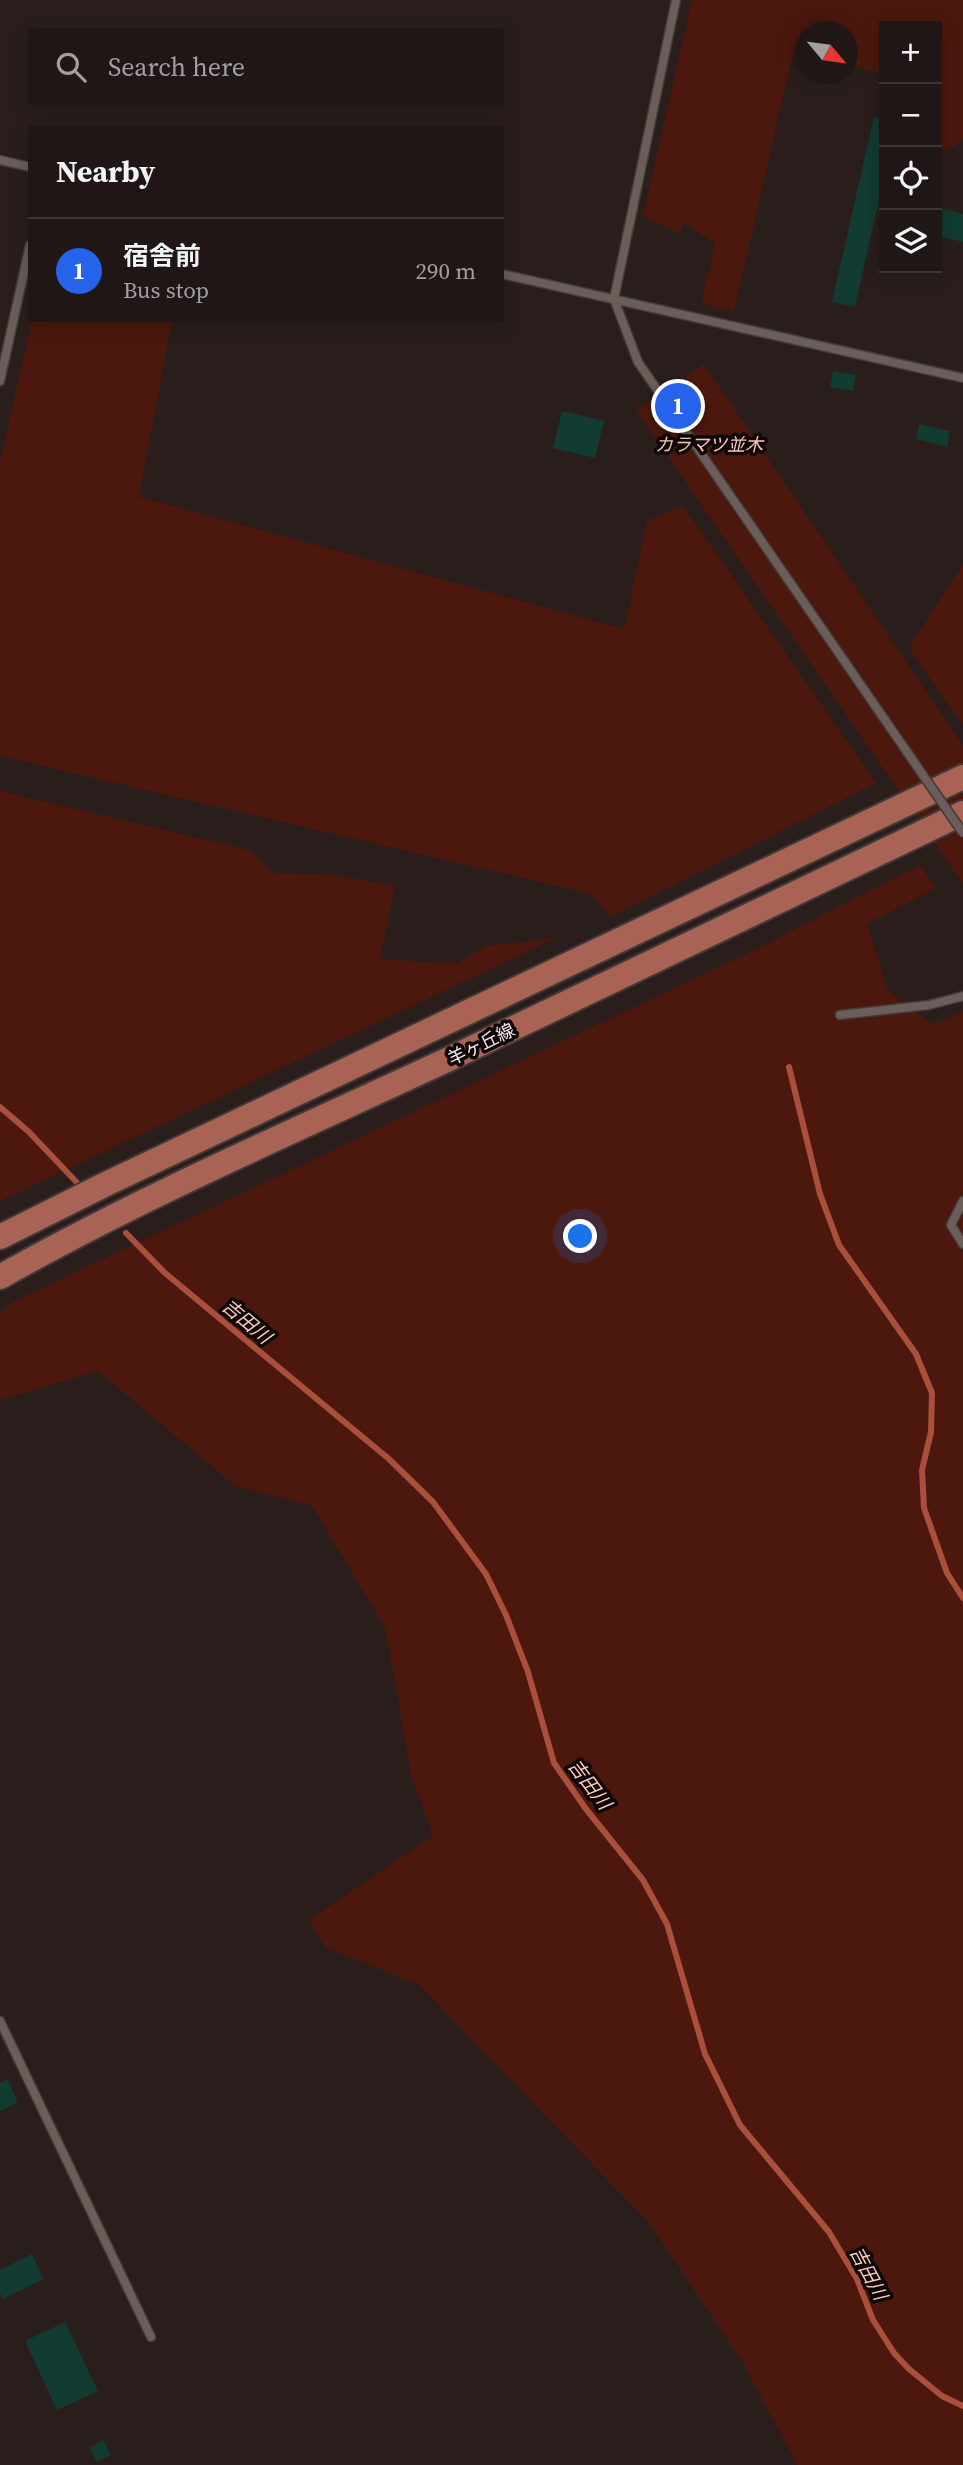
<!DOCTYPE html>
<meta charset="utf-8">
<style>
body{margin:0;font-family:"Source Serif 4","Noto Sans JP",serif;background:#271f1e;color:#f1f3f6}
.controls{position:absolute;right:21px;top:21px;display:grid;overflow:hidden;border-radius:0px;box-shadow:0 4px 18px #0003}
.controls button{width:63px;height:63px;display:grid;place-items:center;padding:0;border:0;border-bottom:2px solid #3c3534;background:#1f1615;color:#f1f3f6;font:35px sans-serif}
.compass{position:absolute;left:795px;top:21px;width:63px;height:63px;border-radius:50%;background:#1f1615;box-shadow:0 4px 18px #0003;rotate:119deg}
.you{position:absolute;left:581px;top:1237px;width:24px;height:24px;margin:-18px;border:5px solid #fff;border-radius:50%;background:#1a73e8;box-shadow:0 0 0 10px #1a73e833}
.badge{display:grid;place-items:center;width:46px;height:46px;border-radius:50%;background:#2563eb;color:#fff;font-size:23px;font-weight:700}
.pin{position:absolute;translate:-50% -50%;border:4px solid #fff;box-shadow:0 2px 7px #0006}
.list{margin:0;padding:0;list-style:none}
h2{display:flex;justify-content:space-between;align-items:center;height:91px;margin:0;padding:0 28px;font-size:30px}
h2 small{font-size:23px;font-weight:400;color:#a19fa0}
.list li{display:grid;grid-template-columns:46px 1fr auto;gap:21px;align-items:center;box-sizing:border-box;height:105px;padding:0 28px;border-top:2px solid #3c3534}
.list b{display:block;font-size:26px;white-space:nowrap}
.list p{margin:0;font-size:23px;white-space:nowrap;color:#a19fa0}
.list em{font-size:23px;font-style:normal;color:#a19fa0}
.icon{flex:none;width:38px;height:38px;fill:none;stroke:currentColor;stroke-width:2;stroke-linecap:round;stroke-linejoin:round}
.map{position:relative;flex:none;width:963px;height:2465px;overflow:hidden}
.search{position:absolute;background:#1f1615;box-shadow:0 4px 18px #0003;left:28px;top:28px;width:476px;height:77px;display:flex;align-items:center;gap:18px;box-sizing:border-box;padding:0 24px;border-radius:0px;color:#a19fa0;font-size:26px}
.panel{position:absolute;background:#1f1615;box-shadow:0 4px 18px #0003;left:28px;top:126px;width:476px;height:196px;border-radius:0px}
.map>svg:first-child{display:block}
.green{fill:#4c180d}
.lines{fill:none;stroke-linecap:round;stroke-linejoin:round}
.stream{stroke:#a94f3c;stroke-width:6}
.building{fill:#123b31}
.service-casing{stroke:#423a38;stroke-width:11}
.primary-casing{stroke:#423a38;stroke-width:28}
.service{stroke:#6a5d5a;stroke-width:8}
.primary{stroke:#a86354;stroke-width:24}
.service-bridge-casing{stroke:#423a38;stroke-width:11;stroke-linecap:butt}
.service-bridge{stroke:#6a5d5a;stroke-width:8}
.labels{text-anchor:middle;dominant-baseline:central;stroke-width:7;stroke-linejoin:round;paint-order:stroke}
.park-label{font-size:18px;font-style:italic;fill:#f9c5b9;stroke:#0e0908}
.street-label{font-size:18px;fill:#f2eae8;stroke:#0e0908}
.water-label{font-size:19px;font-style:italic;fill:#ffcbbf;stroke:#0e0908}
</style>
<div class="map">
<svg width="963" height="2465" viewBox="0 0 963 2465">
<rect width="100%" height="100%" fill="#291e1c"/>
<g class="green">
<path d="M692,0H963V139L952,148L937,152V26H884V74L848,65V32H806L805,55L793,53L734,312L701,303L715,243L684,223L679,233L643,216Z"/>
<path d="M32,320H172L139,497L624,629L647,521L683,506L876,783L610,917L592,894L0,756V461Z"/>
<path d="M704,364L963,746V884L636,410Z"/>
<path d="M963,564V725L909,648Z"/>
<path d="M0,791L249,850L272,873L336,875L395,886L380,959L456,964L486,946L556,938L0,1201Z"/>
<path d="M920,865L936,888L867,924L888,991L932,1024L963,1012V2465H797L745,2366L649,2223L419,1985L325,1947L309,1920L433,1836L411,1775L385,1627L312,1506L235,1486L98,1371L0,1400V1312L15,1301L759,948Z"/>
</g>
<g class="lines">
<g class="stream">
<path d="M789,1067L820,1194L839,1245L916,1354L932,1393L931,1432L922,1470L924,1508L947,1573L963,1598"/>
<path d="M0,1107L29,1132L83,1189"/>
<path d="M126,1233L165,1273L389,1459L433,1502L486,1574L506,1615L528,1672L554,1763L586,1809L643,1880L667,1924L705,2054L740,2125L829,2232L857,2279L873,2320L894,2353L909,2369L942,2396L963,2406"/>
</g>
</g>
<g class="building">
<path d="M874,117L884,119V178L855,307L832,302Z"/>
<path d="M939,208L963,214V242L937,236Z"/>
<path d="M833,371L856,375L853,391L830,387Z"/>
<path d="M562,411L604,421L595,458L553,448Z"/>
<path d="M919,424L950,431L947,447L916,439Z"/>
<path d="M7,2079L18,2102L0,2111V2083Z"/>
<path d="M32,2254L43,2279L3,2299L0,2293V2270Z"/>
<path d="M65,2322L98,2391L57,2410L25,2341Z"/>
<path d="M103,2440L111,2455L97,2462L89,2448Z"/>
</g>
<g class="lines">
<g class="service-casing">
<g id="service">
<path d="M676,0L614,299L638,362L905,749"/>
<path d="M0,160L30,167"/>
<path d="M502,274L963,378"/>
<path d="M0,381L30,245"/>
<path d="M840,1015L929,1005L963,996"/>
<path d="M963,1201L951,1225L963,1244"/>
<path d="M0,2021L151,2337"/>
</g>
</g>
<g class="primary-casing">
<g id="primary">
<path d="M0,1237L106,1184L963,777"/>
<path d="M0,1277C145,1195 299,1129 449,1059C621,978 791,894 963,813"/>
</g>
</g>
<use href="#service" class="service"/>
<use href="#primary" class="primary"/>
<g class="service-bridge-casing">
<path id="service-bridge" d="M905,749L963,833"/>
</g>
<use href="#service-bridge" class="service-bridge"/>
</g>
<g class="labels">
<g class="park-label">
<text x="709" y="444">カラマツ並木</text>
</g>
<g class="street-label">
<text transform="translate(481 1044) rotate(-26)">羊ヶ丘線</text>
</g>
<g class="water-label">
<text transform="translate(247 1321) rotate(40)">吉田川</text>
<text transform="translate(590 1784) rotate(53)">吉田川</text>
<text transform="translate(869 2273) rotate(62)">吉田川</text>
</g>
</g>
</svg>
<div class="controls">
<button>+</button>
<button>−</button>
<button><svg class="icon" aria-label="locate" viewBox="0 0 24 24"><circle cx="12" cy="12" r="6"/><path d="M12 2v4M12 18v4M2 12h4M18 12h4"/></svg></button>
<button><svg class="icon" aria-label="layers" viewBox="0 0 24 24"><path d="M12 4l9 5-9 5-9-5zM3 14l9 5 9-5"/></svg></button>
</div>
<svg class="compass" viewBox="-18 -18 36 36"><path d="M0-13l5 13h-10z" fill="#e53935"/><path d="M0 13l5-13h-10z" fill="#a19fa0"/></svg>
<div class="you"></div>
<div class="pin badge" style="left:678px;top:406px">1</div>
<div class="search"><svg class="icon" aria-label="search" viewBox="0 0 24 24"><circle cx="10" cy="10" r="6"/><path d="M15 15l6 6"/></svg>Search here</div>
<section class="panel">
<h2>Nearby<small></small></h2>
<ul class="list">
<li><span class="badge">1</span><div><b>宿舎前</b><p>Bus stop</p></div><em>290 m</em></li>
</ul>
</section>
</div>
